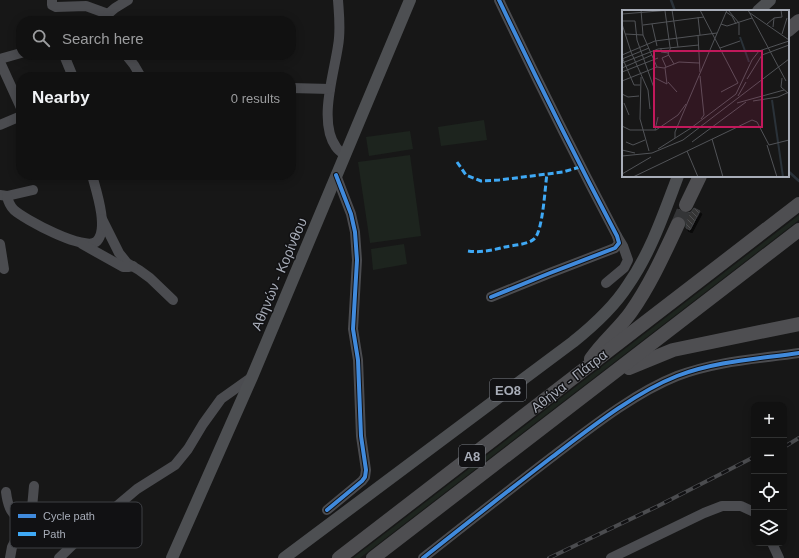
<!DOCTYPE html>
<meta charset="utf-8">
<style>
body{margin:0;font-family:Arial,sans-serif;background:#1e1f1f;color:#f1f3f6}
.controls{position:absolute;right:12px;bottom:12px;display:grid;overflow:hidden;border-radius:8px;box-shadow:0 2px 10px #0003}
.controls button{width:36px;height:36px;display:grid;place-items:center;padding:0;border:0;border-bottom:1px solid #303131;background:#111;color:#f1f3f6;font:20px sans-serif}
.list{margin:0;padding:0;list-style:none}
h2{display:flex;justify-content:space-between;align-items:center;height:52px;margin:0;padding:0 16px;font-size:17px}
h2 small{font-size:13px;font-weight:400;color:#9c9d9f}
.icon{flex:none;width:22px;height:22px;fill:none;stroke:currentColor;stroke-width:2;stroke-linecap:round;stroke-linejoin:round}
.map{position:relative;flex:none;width:799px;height:558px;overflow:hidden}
.search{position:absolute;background:#111;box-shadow:0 2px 10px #0003;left:16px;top:16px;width:280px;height:44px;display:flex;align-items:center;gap:10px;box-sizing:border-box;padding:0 14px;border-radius:16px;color:#9c9d9f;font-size:15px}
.panel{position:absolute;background:#111;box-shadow:0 2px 10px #0003;left:16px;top:72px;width:280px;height:108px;border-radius:16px}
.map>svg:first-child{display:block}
.grass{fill:#1d241e}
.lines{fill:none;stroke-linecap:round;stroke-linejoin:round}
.stream{stroke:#2a3239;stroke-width:2.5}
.building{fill:url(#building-back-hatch);stroke:#3f4043;filter:url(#shadow)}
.highway-tunnel{stroke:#343537;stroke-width:14;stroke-dasharray:14 7;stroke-linecap:butt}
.minor{stroke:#4b4c50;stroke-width:10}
.major{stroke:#4d4f52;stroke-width:12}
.highway{stroke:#4e4e51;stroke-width:14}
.rail-casing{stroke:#4b4c4f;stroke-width:4}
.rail{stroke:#111113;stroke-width:2.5;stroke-dasharray:8;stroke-linecap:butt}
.quiet{stroke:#3fa9f5;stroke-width:3;stroke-dasharray:6 3;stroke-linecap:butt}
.cycleway-casing{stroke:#111113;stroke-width:6}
.cycleway{stroke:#408adc;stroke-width:4}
.labels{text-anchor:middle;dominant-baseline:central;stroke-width:3;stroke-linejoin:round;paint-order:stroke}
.shield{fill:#111113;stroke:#7b7e86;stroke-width:1}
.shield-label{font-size:13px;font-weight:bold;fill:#a8adb8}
.street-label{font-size:14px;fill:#a8adb8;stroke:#111113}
.inset-river{fill:none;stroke:#2a3239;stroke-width:2}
.inset-road{fill:none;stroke:#515357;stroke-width:1}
.view{fill:#c2185b;fill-opacity:0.15;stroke:#c2185b;stroke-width:2}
.inset-edge{fill:none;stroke:#a8adb8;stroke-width:2}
.key{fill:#111113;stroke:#3e4045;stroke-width:1}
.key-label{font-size:11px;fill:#a8adb8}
</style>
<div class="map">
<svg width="799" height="558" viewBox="0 0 799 558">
<defs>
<pattern id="building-back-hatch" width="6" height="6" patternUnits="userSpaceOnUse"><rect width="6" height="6" fill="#353536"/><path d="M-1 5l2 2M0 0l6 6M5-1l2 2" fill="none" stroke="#4f5051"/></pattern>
<filter id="shadow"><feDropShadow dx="2" dy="3" stdDeviation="0" flood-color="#0009"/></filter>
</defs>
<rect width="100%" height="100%" fill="#171717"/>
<g class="grass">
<path d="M484,120L487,140L441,146L438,127Z"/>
<path d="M410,131L413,149L369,156L366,137Z"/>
<path d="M410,155L421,236L370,243L358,162Z"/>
<path d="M799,215V220L360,558H353Z"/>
<path d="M404,244L407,264L373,270L371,249Z"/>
</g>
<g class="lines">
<g class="stream">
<path d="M671,0L675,11"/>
<path d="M788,171L799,181"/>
</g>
</g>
<path class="building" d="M694,208L700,211L690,230L686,228V223L685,219L681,216H675L679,209L683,213H687L691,212Z"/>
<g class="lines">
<path class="highway-tunnel" d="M678,224L686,205"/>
<g class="minor">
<path d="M52,0V5L56,7L86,6L108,14"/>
<path d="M338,0C339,15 341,30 338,46C334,74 318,122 336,147C338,150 342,153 345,155"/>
<path d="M108,21V14L115,8L128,0"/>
<path d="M64,55L73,77"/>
<path d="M126,55L134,65L141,77"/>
<path d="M0,59L21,53"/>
<path d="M0,62L21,108"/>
<path d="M291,88L330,89"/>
<path d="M0,125L21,116"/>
<path d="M0,195L7,196L33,190"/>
<path d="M7,196C8,201 10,206 14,210C24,219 86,253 97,241C109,228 96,190 92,175"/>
<path d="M102,219L119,253L127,263L139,270L150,278L173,300"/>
<path d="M0,244L4,269"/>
<path d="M82,244L123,267H129L133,266"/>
<path d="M606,283L624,268L628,260L623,246L617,236"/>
<path d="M491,297L550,273L615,248L619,243L617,236C576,158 537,80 499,0"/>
<path d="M6,492C8,508 11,514 25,523"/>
<path d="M327,510L362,481L365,477L366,470L361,436L358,360L353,329L357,260L355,232L351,214L336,175"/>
<path d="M772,543L779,558"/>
<path d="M10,558L12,547L32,508L34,486"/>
<path d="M59,558L86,532L137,489L175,465L188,449L203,424L221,399L252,377"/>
<path d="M423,558C466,524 509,490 552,457C589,429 634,393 677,376C716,361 758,359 799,353"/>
<path d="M611,558L704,513L722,506H741L754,512"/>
</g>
<g class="major">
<path d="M758,11L770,0"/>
<path d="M172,558L252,377L410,0"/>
<path d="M284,558L573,342C593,326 614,307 628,285C651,252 664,213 678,176"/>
</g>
<g class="highway">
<path d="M788,30L799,21"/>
<path d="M686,205L700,176"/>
<path d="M591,359C603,341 619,329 631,312C650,285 664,254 678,224"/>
<path d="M629,368L673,350L799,324"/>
<path d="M339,558L799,204"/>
<path d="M373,558L799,230"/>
</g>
<g class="rail-casing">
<g id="rail">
<path d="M784,447L799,438"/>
<path d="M549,558L658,506L754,457"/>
</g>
</g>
<use href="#rail" class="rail"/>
<g class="quiet">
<path d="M457,162L466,175L481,181L499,180L563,172L580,167"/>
<path d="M468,251C480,253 493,250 505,247C513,245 527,245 534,239C543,232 545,186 547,174"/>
</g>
<g class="cycleway-casing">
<g id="cycleway">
<path d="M491,297L550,273L615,248L619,243L617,236C576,158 537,80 499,0"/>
<path d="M327,510L362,481L365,477L366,470L361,436L358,360L353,329L357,260L355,232L351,214L336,175"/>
<path d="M423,558C466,524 509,490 552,457C589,429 634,393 677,376C716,361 758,359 799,353"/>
</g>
</g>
<use href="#cycleway" class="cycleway"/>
</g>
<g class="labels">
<g class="shield">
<rect x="490" y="379" width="36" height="22" rx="3"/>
<rect x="459" y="445" width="26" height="22" rx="3"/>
</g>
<g class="shield-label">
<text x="508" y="390">ΕΟ8</text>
<text x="472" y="456">Α8</text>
</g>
<g class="street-label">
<text transform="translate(279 274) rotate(-67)">Αθηνών - Κορίνθου</text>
<text transform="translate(569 381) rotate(-38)">Αθήνα - Πάτρα</text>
</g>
</g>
<g transform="translate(622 10)">
<rect width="167" height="167" fill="#171717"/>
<path class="inset-river" d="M118,27L127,52M150,90L161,167"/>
<path class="inset-road" d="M19,0L21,25L35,57M50,0L56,37M78,0L116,73L99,82M106,0L117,13V25M126,0L164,71M43,1L48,37M104,2L110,6L114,14M128,3L167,30M0,4L49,0M76,7L78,25M152,8L160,7L159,0M0,11H13L15,30L32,78M0,14L9,42L26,80L28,99M30,14L35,36M99,14L105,16L130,8M145,14L152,8L151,17M21,15L82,7M3,24L21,25M160,24L165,8M76,25L78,62M49,37L46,44L52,54M39,38V42L47,43M98,38L118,31M0,45L33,31L95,23M0,47L12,75H18M0,49L27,38M0,53L36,39L77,35M44,57L40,48L47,45M0,58L30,45M0,62L36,48M78,66L82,105L79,109M19,67L18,109L27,141M33,68L45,74L43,58M160,68L159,77L167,84M125,69L140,45L167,35M0,71L35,57L42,58L57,52L77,53M46,72L55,82M0,84L6,87L17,86M116,86L124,72M131,91L156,87L167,82M2,93L7,105M115,93L162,80M0,116L8,120H34L56,105L64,94M33,120L36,107M53,128V122L105,0M90,129L101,167M4,132L11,135L23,130M70,132L124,92M145,135L155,167M36,139L69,118L114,84L130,50L137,41L167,31M0,140L13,143M65,141L76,167M0,146L30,143L61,130L167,49M0,164L29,147M11,167L130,110L135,112L147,135L167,130"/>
<path class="view" d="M32,41H140V117H32Z"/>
<rect width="167" height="167" class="inset-edge"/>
</g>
<rect x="10" y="502" width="132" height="46" rx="6" class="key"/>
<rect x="18" y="514" width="18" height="4" fill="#408adc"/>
<rect x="18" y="532" width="18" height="4" fill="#3fa9f5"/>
<g class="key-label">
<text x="43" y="520">Cycle path</text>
<text x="43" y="538">Path</text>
</g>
</svg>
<div class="controls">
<button>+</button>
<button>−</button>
<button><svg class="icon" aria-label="locate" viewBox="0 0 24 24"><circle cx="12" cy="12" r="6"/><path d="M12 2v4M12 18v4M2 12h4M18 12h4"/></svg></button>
<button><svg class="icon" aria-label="layers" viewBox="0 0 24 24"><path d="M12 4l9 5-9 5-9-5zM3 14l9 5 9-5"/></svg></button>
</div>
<div class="search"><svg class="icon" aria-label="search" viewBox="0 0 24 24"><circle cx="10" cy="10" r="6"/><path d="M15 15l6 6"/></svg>Search here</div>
<section class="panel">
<h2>Nearby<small>0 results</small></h2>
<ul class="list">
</ul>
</section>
</div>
